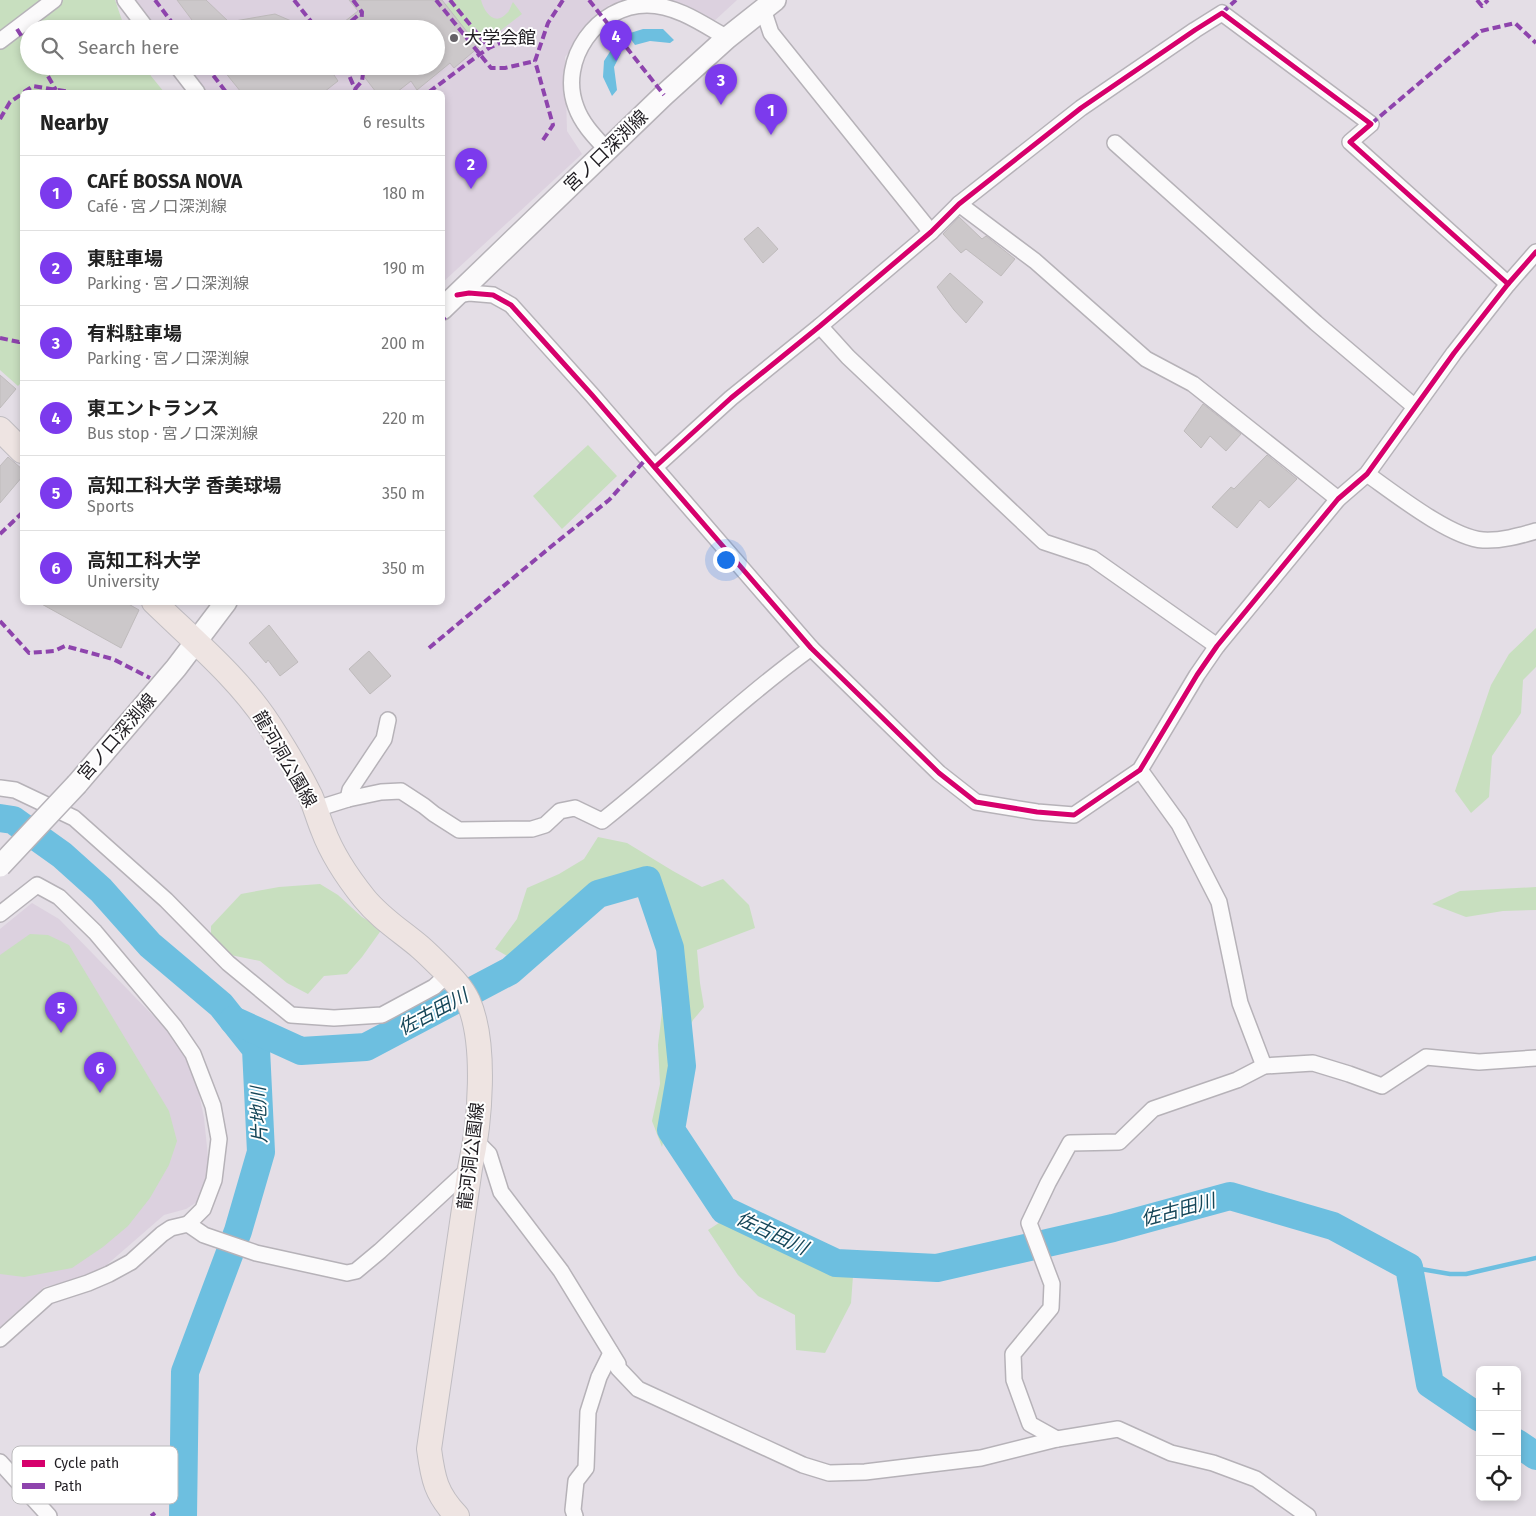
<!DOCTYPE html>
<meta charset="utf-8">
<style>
body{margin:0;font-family:"Fira Sans","Noto Sans JP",sans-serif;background:#f6f6f6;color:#222}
.controls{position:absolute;right:15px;bottom:15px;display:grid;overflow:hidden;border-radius:8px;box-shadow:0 2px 8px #0003}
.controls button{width:45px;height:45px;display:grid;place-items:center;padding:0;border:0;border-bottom:1px solid #e0e0e0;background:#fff;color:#222;font:25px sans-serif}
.you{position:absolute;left:725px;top:559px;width:18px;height:18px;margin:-12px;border:4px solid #fff;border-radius:50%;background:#1a73e8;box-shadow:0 0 0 8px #1a73e833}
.badge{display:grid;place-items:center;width:32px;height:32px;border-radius:50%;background:#7c3aed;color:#fff;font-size:16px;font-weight:700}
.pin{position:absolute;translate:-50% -41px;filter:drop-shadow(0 1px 2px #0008)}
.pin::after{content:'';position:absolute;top:26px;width:18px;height:15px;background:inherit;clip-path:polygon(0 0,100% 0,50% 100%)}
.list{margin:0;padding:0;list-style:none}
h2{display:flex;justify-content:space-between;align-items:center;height:65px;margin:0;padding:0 20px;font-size:21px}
h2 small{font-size:16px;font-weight:400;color:#767676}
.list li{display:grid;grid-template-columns:32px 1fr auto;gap:15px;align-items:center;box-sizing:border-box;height:75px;padding:0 20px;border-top:1px solid #e0e0e0}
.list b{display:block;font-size:19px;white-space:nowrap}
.list p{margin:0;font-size:16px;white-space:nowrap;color:#767676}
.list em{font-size:16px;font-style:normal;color:#767676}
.icon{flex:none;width:28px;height:28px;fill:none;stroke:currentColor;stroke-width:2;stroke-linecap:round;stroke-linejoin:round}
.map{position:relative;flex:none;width:1536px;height:1516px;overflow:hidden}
.search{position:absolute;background:#fff;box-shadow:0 2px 8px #0003;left:20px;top:20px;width:425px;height:55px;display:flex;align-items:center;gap:12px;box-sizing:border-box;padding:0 18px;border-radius:28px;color:#767676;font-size:19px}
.panel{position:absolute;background:#fff;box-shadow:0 2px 8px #0003;left:20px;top:90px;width:425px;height:515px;border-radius:8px}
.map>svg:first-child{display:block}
.built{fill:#dcd1df}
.green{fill:#c8dfbf}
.water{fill:#6dbfe0}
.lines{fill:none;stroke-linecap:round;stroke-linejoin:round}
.stream{stroke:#6dbfe0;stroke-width:4.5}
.river{stroke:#6dbfe0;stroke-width:28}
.building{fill:#ccc8ca;stroke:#bfbbbc}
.street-casing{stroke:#b6b2b8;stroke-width:18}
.secondary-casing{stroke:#b6b2b8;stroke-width:24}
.primary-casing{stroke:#c0bdc2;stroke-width:26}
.street{stroke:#fbfafb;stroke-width:15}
.secondary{stroke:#fbfafb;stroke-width:21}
.primary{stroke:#eee4e2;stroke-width:24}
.secondary-bridge-casing{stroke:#b6b2b8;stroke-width:24;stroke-linecap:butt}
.secondary-bridge{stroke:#fbfafb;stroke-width:21}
.quiet{stroke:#8e44ad;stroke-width:4;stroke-dasharray:8 4;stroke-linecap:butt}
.cycleway-casing{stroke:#fff;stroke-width:8}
.cycleway{stroke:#d6006c;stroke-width:5}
.poi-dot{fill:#656167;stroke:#fff;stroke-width:2}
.labels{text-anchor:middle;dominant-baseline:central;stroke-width:4;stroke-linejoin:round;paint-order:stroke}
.poi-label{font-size:18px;fill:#201d22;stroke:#fff;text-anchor:start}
.street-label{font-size:18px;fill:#201d22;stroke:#fff}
.water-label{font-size:19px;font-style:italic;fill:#154658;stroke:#fff}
.key{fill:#fff;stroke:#bcbbbd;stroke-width:1}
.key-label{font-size:14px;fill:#201d22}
</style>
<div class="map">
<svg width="1536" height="1516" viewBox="0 0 1536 1516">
<rect width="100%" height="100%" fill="#e4dee6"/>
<g class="built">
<path d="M114,0H645L609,5L565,57L567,131L582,154L443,282L442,92H186L165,66H436V29H136Z"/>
<path d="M660,0H737L712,23Z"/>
<path d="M32,903L59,919L168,1031L194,1069L204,1118L209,1167L205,1188L197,1202L186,1209L164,1215L95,1275L44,1287L0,1327V929Z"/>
</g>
<g class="green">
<path d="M0,0H115L125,29H29V66H147L151,76L164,92H22V382L18,386L0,370Z"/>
<path d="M452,0H481C484,12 495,27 507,13C510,11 511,5 513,2L522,14L479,47L445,5Z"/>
<path d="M588,445L617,476L562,529L533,496Z"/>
<path d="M1536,628V667L1523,680L1521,713L1492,756L1489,797L1471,813L1455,791L1491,685L1509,654Z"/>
<path d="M598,837L627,843L673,871L702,887L723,879L749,905L755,928L697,950L700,983L704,1007L693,1020L681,1044L674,1073L670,1112L662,1147L652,1121L660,1084L658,1045L663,1004L668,976L663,935L655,902L637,882L610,889L573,908L540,935L527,955L509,957L495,949L517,919L527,888L559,874L584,859Z"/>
<path d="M320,884L338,895L362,917L382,929L362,957L347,974L324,976L308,994L287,983L260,961L211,951V926L241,894L279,887Z"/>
<path d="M1536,887V910L1503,911L1466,917L1432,904L1460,891Z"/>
<path d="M30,934L48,935L69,945L169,1111L177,1141L169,1165L150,1198L128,1226L103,1247L72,1268L24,1277L0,1274V955Z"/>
<path d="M722,1221L754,1226L795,1252L853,1276L851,1303L825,1353L796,1350L795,1315L758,1296L738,1275L708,1230Z"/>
</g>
<g class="water">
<path d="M643,29H663L674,40L670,43L650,41L635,45L627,34Z"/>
<path d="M613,47L621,53L614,67L617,90L612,96L603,77L604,61Z"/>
</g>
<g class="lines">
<path class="stream" d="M1409,1267L1450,1274H1466L1536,1258"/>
<g class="river">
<path d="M0,818L13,820L62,855L101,890L150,945L221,1005L256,1049L261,1152L238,1231L185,1372L183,1516"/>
<path d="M233,1020L301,1051L366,1047L510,971L598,894L647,880L670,948L682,1066L671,1130L724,1210L836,1263L937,1268L1113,1228L1230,1196L1333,1226L1409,1267L1430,1384L1480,1418"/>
<path d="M1517,1443L1536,1456"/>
</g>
</g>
<g class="building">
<path d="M177,0H206L229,22L275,14L310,29H182L192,20Z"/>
<path d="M349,0H442L479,47L454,68L450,63L417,90L411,81L397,92H376L356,66H436V29H335L358,11Z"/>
<path d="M220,66H328L338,81L324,92H241Z"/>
<path d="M959,217L982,239L986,236L1015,259L1001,276L966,249L961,253L943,234Z"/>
<path d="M758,227L778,249L763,263L744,239Z"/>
<path d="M950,273L983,302L966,323L954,310L937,287Z"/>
<path d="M0,375L16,389L0,408Z"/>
<path d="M1203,404L1241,434L1226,451L1210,436L1201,448L1184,431Z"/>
<path d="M1267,455L1297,479L1269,508L1260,500L1237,528L1212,507L1231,487L1234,489Z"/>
<path d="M8,457L22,469V477L0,503V466Z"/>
<path d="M38,602H125L139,610L121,648Z"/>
<path d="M269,625L298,662L280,676L268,660L266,663L249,643Z"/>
<path d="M369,651L391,676L370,694L349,669Z"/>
</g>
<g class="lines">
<g class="street-casing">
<g id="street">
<path d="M125,0L147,29"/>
<path d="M763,9L771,33L931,232"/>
<path d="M0,41L54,0"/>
<path d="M177,66L197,92"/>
<path d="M1115,143L1316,323L1415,407"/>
<path d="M607,150C595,137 582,124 576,107C558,60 597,5 647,5C676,5 703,24 727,38"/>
<path d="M959,204L1035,261L1146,359L1193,384L1338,499"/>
<path d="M457,295L469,293L493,295L511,305L592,395L811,648L939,773L976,802L1037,812L1074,815L1140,770L1197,675L1217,646L1338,499L1367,474L1454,353L1508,284L1536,252"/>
<path d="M820,326L848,357L1044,542L1092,558L1217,646"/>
<path d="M655,467L731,398L820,326L931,232L959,204L1081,108L1195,30L1222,13L1371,124L1350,142L1508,284"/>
<path d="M1367,474C1394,493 1451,538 1483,540C1501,541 1519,536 1536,531"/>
<path d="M1140,770L1179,824L1219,902L1240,1003L1264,1066"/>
<path d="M0,788L15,790L74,818L166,900L228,963L291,1015L334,1018L382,1015L434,987L448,974"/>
<path d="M348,799L350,790L384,739L388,720"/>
<path d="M316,809L348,799L381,792L401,791L424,806L434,814L459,830L532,829L545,825L560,811L575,808L602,821C673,765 738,701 811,648"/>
<path d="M0,914L37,885L59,897L95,932L174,1026L193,1054L213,1106L219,1139L214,1180L203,1209L188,1224"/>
<path d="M476,1141L489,1154L501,1192L561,1271L618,1364V1368L638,1389L803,1465L829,1473L865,1472L981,1458L1057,1439L1118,1429L1171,1453L1213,1463L1256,1479L1308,1516"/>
<path d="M0,1339L48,1296L88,1283L109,1274L131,1262L162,1234L171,1228L188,1224L204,1235L256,1253L347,1273L356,1271L380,1251L470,1168"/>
<path d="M1057,1439L1030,1424L1014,1380L1013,1354L1051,1308L1052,1284L1029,1223L1048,1183L1070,1143L1119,1142L1153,1109L1237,1080L1264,1066L1313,1063L1349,1074L1382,1086L1426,1057L1479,1062L1536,1058"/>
<path d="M0,1462L49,1516"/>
<path d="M575,1516L573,1510L576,1481L586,1468L588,1412L599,1377L611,1353"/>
</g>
</g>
<g class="secondary-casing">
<g id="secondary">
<path d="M442,309L664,95L727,38L775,0"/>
<path d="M77,784L176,668L226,602"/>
</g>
</g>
<g class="primary-casing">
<g id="primary">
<path d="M0,429L22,451"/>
<path d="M154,602C194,641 240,679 270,726C283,746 299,773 310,795C315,806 318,818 323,830C332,854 348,878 364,898C380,918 401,931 420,947C428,954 435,961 442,968C452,978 462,988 468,1001C487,1043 480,1124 470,1168L429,1449C433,1479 436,1494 457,1516"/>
</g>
</g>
<use href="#street" class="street"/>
<use href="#secondary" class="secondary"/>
<use href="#primary" class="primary"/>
<g class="secondary-bridge-casing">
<path id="secondary-bridge" d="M0,866L77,784"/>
</g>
<use href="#secondary-bridge" class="secondary-bridge"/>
<g class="quiet">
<path d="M155,0L177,29"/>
<path d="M294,0L317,29"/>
<path d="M353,0L362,12L361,29"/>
<path d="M436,0L491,68H505L535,61"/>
<path d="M450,0L489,48"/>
<path d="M589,0L664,95"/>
<path d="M1477,0L1482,6L1488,0"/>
<path d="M1222,13L1236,0"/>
<path d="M17,29L29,48"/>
<path d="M342,29L362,12"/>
<path d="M42,66L56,90"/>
<path d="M206,66L226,92"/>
<path d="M345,66L355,89L356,92"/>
<path d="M355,89L362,81L364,66"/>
<path d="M24,92L33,86L70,92"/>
<path d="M429,92L480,54L489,48L522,33"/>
<path d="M0,119L10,102L22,94"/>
<path d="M1371,124L1481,31L1515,23L1536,43"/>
<path d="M543,140L553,125L535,61L548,23L563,0"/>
<path d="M442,316L445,320"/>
<path d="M0,338L19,342L22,339"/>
<path d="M0,534L22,513"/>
<path d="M0,621L29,653L54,651L65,646L113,659L150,678"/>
<path d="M429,648L553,545L609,500L647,458"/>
<path d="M151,1516L155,1513"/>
</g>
<g class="cycleway-casing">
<g id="cycleway">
<path d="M457,295L469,293L493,295L511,305L592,395L811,648L939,773L976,802L1037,812L1074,815L1140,770L1197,675L1217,646L1338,499L1367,474L1454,353L1508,284L1536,252"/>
<path d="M655,467L731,398L820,326L931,232L959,204L1081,108L1195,30L1222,13L1371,124L1350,142L1508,284"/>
</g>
</g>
<use href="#cycleway" class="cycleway"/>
</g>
<circle class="poi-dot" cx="454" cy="38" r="5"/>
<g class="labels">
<g class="poi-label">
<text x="464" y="38">大学会館</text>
</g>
<g class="street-label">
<text transform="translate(606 151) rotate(-44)">宮ノ口深渕線</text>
<text transform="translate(117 737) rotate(-49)">宮ノ口深渕線</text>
<text transform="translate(285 759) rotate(60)">龍河洞公園線</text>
<text transform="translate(471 1156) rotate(-83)">龍河洞公園線</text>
</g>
<g class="water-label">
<text transform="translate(433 1012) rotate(-28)">佐古田川</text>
<text transform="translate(259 1115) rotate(-92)">片地川</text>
<text transform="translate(1178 1210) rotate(-15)">佐古田川</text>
<text transform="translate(772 1233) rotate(25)">佐古田川</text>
</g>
</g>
<rect x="12" y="1446" width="166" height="58" rx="8" class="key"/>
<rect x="22" y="1460" width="23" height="7" fill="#d6006c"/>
<rect x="22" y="1483" width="23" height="6" fill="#8e44ad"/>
<g class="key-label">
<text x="54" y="1468">Cycle path</text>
<text x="54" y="1491">Path</text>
</g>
</svg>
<div class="controls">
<button>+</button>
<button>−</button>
<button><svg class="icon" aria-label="locate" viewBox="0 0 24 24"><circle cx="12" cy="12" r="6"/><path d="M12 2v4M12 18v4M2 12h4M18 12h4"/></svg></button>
</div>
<div class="you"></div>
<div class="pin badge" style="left:771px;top:135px">1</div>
<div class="pin badge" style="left:471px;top:189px">2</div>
<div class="pin badge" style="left:721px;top:105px">3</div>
<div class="pin badge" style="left:616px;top:61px">4</div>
<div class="pin badge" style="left:61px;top:1033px">5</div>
<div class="pin badge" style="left:100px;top:1093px">6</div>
<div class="search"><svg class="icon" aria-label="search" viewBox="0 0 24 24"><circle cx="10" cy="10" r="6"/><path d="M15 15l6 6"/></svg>Search here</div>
<section class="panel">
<h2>Nearby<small>6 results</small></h2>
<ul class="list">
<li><span class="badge">1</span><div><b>CAFÉ BOSSA NOVA</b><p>Café · 宮ノ口深渕線</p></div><em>180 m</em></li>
<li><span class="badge">2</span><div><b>東駐車場</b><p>Parking · 宮ノ口深渕線</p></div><em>190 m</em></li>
<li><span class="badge">3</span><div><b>有料駐車場</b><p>Parking · 宮ノ口深渕線</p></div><em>200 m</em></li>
<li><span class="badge">4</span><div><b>東エントランス</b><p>Bus stop · 宮ノ口深渕線</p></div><em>220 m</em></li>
<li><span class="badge">5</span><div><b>高知工科大学 香美球場</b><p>Sports</p></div><em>350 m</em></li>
<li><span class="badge">6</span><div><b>高知工科大学</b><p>University</p></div><em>350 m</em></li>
</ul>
</section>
</div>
